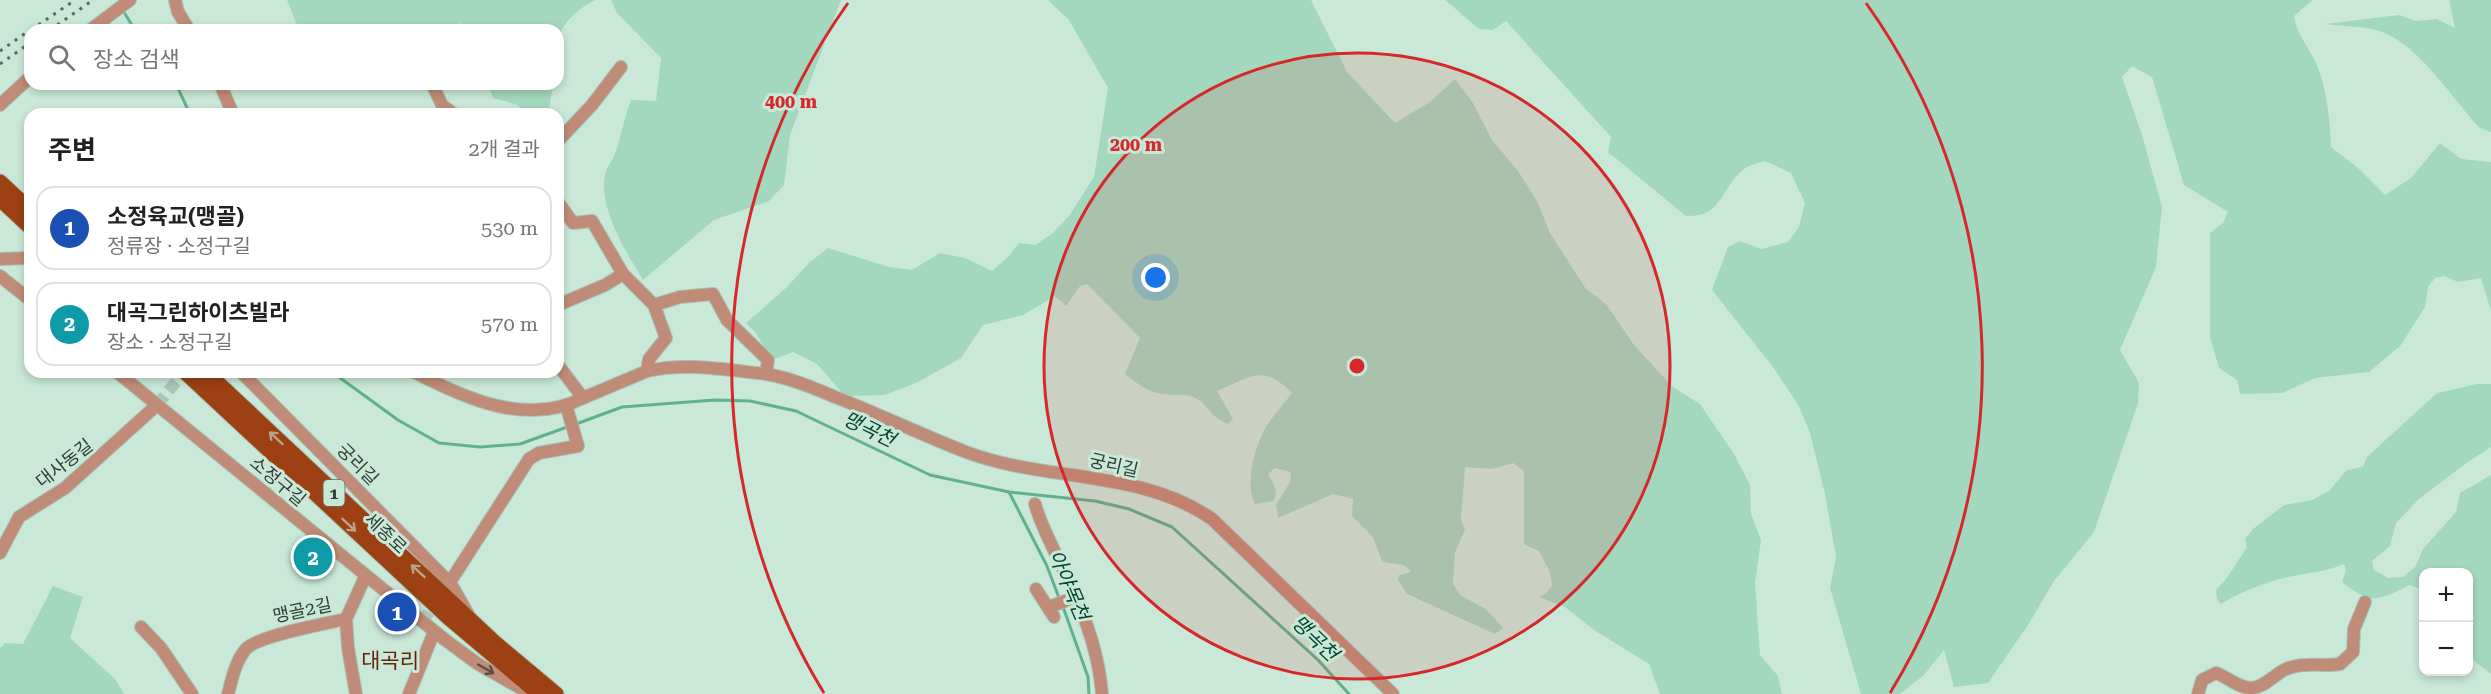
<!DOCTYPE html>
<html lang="ko">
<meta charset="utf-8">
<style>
body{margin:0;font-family:"Roboto Serif","Noto Sans KR",serif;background:#f2f2f2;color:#202124}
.controls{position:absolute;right:18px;bottom:18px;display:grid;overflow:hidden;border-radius:12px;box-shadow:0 3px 9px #0003}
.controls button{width:54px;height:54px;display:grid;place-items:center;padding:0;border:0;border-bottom:2px solid #e0e0e0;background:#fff;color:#202124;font:30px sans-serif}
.you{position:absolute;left:1156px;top:278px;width:21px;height:21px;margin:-15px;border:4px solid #fff;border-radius:50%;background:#1a73e8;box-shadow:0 0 0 9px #1a73e833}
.badge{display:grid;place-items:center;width:39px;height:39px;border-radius:50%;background:#d93025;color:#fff;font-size:20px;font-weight:700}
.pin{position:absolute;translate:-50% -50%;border:3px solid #fff;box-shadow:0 2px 6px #0006}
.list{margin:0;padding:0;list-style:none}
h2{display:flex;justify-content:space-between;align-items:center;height:78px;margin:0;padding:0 24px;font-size:26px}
h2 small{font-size:20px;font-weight:400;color:#757577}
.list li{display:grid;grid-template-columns:39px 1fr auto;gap:18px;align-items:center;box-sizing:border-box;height:84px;margin:0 12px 12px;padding:0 12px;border:2px solid #e0e0e0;border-radius:18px}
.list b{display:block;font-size:22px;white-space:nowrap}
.list p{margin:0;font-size:20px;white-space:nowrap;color:#757577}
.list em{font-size:20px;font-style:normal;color:#757577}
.icon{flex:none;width:33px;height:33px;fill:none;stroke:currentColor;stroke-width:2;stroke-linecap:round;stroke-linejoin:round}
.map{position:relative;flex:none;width:2491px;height:694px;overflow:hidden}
.search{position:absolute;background:#fff;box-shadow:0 3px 9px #0003;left:24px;top:24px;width:540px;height:66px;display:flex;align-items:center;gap:15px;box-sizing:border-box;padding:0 21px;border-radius:18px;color:#757577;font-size:22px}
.panel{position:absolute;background:#fff;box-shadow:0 3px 9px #0003;left:24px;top:108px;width:540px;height:270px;border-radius:18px}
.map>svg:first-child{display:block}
.green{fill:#a4d8be}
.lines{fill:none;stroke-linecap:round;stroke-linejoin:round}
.stream{stroke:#5fb28c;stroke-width:3}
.minor-tunnel{stroke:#aac6b8;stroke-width:12;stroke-dasharray:12 6;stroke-linecap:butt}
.minor-casing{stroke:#a7c2b4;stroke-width:14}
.tertiary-casing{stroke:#a7c2b4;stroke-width:14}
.primary-casing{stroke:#a7c2b4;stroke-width:17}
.minor{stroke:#c18c77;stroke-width:12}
.tertiary{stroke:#c18c77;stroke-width:12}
.primary{stroke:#9d4014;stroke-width:15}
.rail{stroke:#596b61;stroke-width:3;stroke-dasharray:3 6;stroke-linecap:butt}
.oneway{stroke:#b7a58a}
.oneway2{stroke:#545146}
.ring{fill:none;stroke:#d62828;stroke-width:3}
.labels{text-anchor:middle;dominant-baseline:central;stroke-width:6;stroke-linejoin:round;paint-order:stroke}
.shield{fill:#c9e8d8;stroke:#5e7067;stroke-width:1.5}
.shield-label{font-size:16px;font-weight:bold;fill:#303d36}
.street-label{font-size:18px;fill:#303d36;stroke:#c9e8d8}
.water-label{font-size:20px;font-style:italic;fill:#00472e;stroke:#c9e8d8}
.quarter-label{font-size:21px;fill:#642506;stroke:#c9e8d8}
.centre{fill:#d62828;stroke:#c9e8d8;stroke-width:3}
.ring-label{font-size:18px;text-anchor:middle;font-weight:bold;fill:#d62828;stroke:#c9e8d8;stroke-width:6;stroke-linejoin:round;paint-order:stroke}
</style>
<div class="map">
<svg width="2491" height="694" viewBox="0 0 2491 694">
<rect width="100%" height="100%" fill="#c9e8d8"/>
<g class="green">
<path d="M287,0H595C579,8 564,21 558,38V30H478L460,23L452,30H299Z"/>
<path d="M611,0H841L790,135L784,185L769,201L714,220L643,280C626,252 596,205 606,171C608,165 613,160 615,154C621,137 624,118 631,100L656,101L661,58L617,13Z"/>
<path d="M1048,0H1311L1347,72L1395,123L1430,102L1455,79L1473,103L1492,140L1518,171L1537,201L1550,233L1586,289L1606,304L1634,345L1673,387L1700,404L1734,454L1750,485L1751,514L1761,540L1755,583L1760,655L1778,676L1782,694H1660L1649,664L1594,630L1565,607L1539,597L1546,593L1552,586L1550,572L1539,551L1524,544V471L1513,463L1492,469L1465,467L1461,520L1465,530L1455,552L1453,584L1460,595L1486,609L1503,628L1495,634L1407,594L1398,580L1399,575L1411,572C1403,560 1393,566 1382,561L1373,537L1352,516L1353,499L1333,494L1278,518L1276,505L1290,482L1291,472L1275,468L1268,474C1273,483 1280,492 1273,501L1255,504C1244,482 1255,447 1266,427C1273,415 1284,404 1292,393C1262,363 1251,377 1217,391L1233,419L1228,424C1211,417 1211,410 1199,400C1189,392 1174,396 1162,394C1148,392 1136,383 1125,374L1140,338L1087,284L1080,286L1066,306L1055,296L1023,315L983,325L961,358L918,382L885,395L845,396L817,364L793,352L772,360L756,333L746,323L787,287L810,262L828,248L889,267L912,270L940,253L965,258L992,271L1009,256L1019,243L1035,245L1053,233L1069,216L1094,177L1108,88L1069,20Z"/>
<path d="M1445,0H2313L2294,16C2297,35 2308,46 2316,63C2327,87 2330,121 2331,147L2358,168L2385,195L2411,178L2440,143L2461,159L2491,162V311L2481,278L2458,282L2444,276L2435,278L2428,287L2425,307L2400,346L2369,372L2315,378L2282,393L2240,394L2237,380L2219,368L2210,337V233L2223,223L2228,212L2184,185L2152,77L2132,66L2122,77L2142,135L2162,207L2156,267L2120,350L2139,383L2138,403L2094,532L2054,581L2028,625L1988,683L1954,687L1944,650L1924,675L1900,694H1861L1830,588L1836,557L1825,494L1810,433L1799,406L1773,367L1712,290L1728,247L1740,241L1762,249L1788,242L1799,227L1805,203L1791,173L1765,161C1758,163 1748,165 1743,170C1720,189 1723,217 1686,216L1608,152L1611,137L1506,21L1493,30L1479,29Z"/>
<path d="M2449,0H2491V132L2480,128C2450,97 2416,38 2372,29C2357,26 2341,26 2325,24L2399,15L2416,21L2437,19L2455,28Z"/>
<path d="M488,84H547L552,91L549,109L542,114H525L518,105L493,98Z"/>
<path d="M2477,384H2491V447L2465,464L2419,499L2396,523L2390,546L2372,561L2374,570L2388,578L2403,577L2415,567L2423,549L2456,512L2460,493L2491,475V674L2469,657L2468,572H2424L2423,590L2409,585C2379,601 2370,605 2342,582L2346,570L2344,564C2328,571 2315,572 2298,575C2271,580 2244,590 2221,604L2217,599L2216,590L2227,578L2247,547L2245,539L2253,529L2284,505L2312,500L2329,491L2347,470L2363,467L2367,457L2437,393Z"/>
<path d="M53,586L83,597L70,638L116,680L124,694H0V649L5,643L23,644Z"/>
</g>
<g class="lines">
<g class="stream">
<path d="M122,9L135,30"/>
<path d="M176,84L190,114"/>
<path d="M332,372L398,420L439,443L480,447L520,444L570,426"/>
<path d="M576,424L622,407L715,400L750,401L796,411L930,475L1009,492L1095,501L1129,509L1172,527L1318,660L1349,694"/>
<path d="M1009,492L1047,566L1059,598"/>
<path d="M1062,604L1088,677L1089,694"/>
</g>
<g class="minor-tunnel">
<path d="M157,405L184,372"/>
<path d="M422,622L439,597"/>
</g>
<g class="minor-casing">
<g id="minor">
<path d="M175,0L178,12L189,30"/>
<path d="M90,30L130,0"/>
<path d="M220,84L233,114"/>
<path d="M432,84L442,105L454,114"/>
<path d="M0,105L30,77"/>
<path d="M558,141L592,105L621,67"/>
<path d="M558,202L573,223L592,221L623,274L654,305L666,338L649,359L647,371L583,398"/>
<path d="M558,305L605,285L623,274"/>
<path d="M647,371C684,362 727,370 766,374L768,360L727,320L713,294L680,297L654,305"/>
<path d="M241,372L451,584L468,614"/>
<path d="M414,372C464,398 527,427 583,398L558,365"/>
<path d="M766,374C790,378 812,387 835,397C879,414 922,435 966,452C1045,482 1140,469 1212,519L1393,694"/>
<path d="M1035,504C1043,532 1057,554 1068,580C1085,615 1099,655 1102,694"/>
<path d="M0,553L19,517L65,488L157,405"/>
<path d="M450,582L529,459L539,453L578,446L566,405"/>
<path d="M1036,589L1054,617"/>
<path d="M1049,607L1076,597"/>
<path d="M141,627L161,648L192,694"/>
<path d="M444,639L478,664L531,694"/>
<path d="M228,694C232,679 235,663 245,650C255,636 325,624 346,619"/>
<path d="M356,694L348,648L346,619L365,577"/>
<path d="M409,694L434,632"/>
<path d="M2198,694L2202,680L2216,673C2227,677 2239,688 2251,688C2263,688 2273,676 2284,670C2302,661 2321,667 2340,664L2353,652L2354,629L2365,602"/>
</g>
</g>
<g class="tertiary-casing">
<g id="tertiary">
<path d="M0,259L30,258"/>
<path d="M0,276L30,300"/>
<path d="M117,372L444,639"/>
</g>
</g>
<g class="primary-casing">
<g id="primary">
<path d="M0,182L30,210"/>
<path d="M0,199L30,227"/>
<path d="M185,372L449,618L539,694"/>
<path d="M206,372L494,642L556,694"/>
</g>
</g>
<use href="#minor" class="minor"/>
<use href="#tertiary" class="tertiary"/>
<use href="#primary" class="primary"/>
<g class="rail">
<path d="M31,30L75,0"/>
<path d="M50,30L93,0"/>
<path d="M0,51L30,30"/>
<path d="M0,64L30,43"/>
</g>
</g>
<defs><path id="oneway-shaft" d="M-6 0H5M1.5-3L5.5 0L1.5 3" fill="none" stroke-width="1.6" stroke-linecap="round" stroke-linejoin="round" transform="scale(1.5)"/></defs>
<g class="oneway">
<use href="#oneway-shaft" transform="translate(276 438) rotate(-137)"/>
<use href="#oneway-shaft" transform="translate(349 525) rotate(43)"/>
<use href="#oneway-shaft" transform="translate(418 571) rotate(-137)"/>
</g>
<use class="oneway2" href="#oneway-shaft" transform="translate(486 669) rotate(30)"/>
<circle cx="1357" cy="366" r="313" fill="#d62828" fill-opacity=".12"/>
<g class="ring">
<circle cx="1357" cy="366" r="313"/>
<path d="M824 693A625 625 0 0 1 848 3M1866 3A625 625 0 0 1 1890 693"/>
</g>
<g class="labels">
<rect class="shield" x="323.5" y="480" width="21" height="26" rx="4.5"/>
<g class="shield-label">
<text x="334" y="493">1</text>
</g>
<g class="street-label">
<text transform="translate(64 463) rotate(-38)">대사동길</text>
<text transform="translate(358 464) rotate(45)">궁리길</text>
<text transform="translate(1114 465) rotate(13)">궁리길</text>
<text transform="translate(278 481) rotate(40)">소정구길</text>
<text transform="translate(386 533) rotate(43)">세종로</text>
<text transform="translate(302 610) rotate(-12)">맹골2길</text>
</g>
<g class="water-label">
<text transform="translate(869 429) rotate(26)">맹곡천</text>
<text transform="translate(1069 585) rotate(67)">아야목천</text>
<text transform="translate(1315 638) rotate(44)">맹곡천</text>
</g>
<g class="quarter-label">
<text x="390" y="661">대곡리</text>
</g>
</g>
<circle cx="1357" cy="366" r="9" class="centre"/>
<g class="ring-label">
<text x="791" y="108">400 m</text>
<text x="1136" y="151">200 m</text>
</g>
</svg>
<div class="controls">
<button>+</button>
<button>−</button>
</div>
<div class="you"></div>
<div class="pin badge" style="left:397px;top:612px;background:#1a4fb4">1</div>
<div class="pin badge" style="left:313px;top:557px;background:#0f9aa8">2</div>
<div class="search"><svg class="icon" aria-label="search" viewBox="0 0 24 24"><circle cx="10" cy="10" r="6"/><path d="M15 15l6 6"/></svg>장소 검색</div>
<section class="panel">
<h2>주변<small>2개 결과</small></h2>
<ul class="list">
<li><span class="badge" style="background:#1a4fb4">1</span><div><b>소정육교(맹골)</b><p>정류장 · 소정구길</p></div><em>530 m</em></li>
<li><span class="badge" style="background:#0f9aa8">2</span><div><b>대곡그린하이츠빌라</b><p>장소 · 소정구길</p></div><em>570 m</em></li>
</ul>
</section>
</div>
